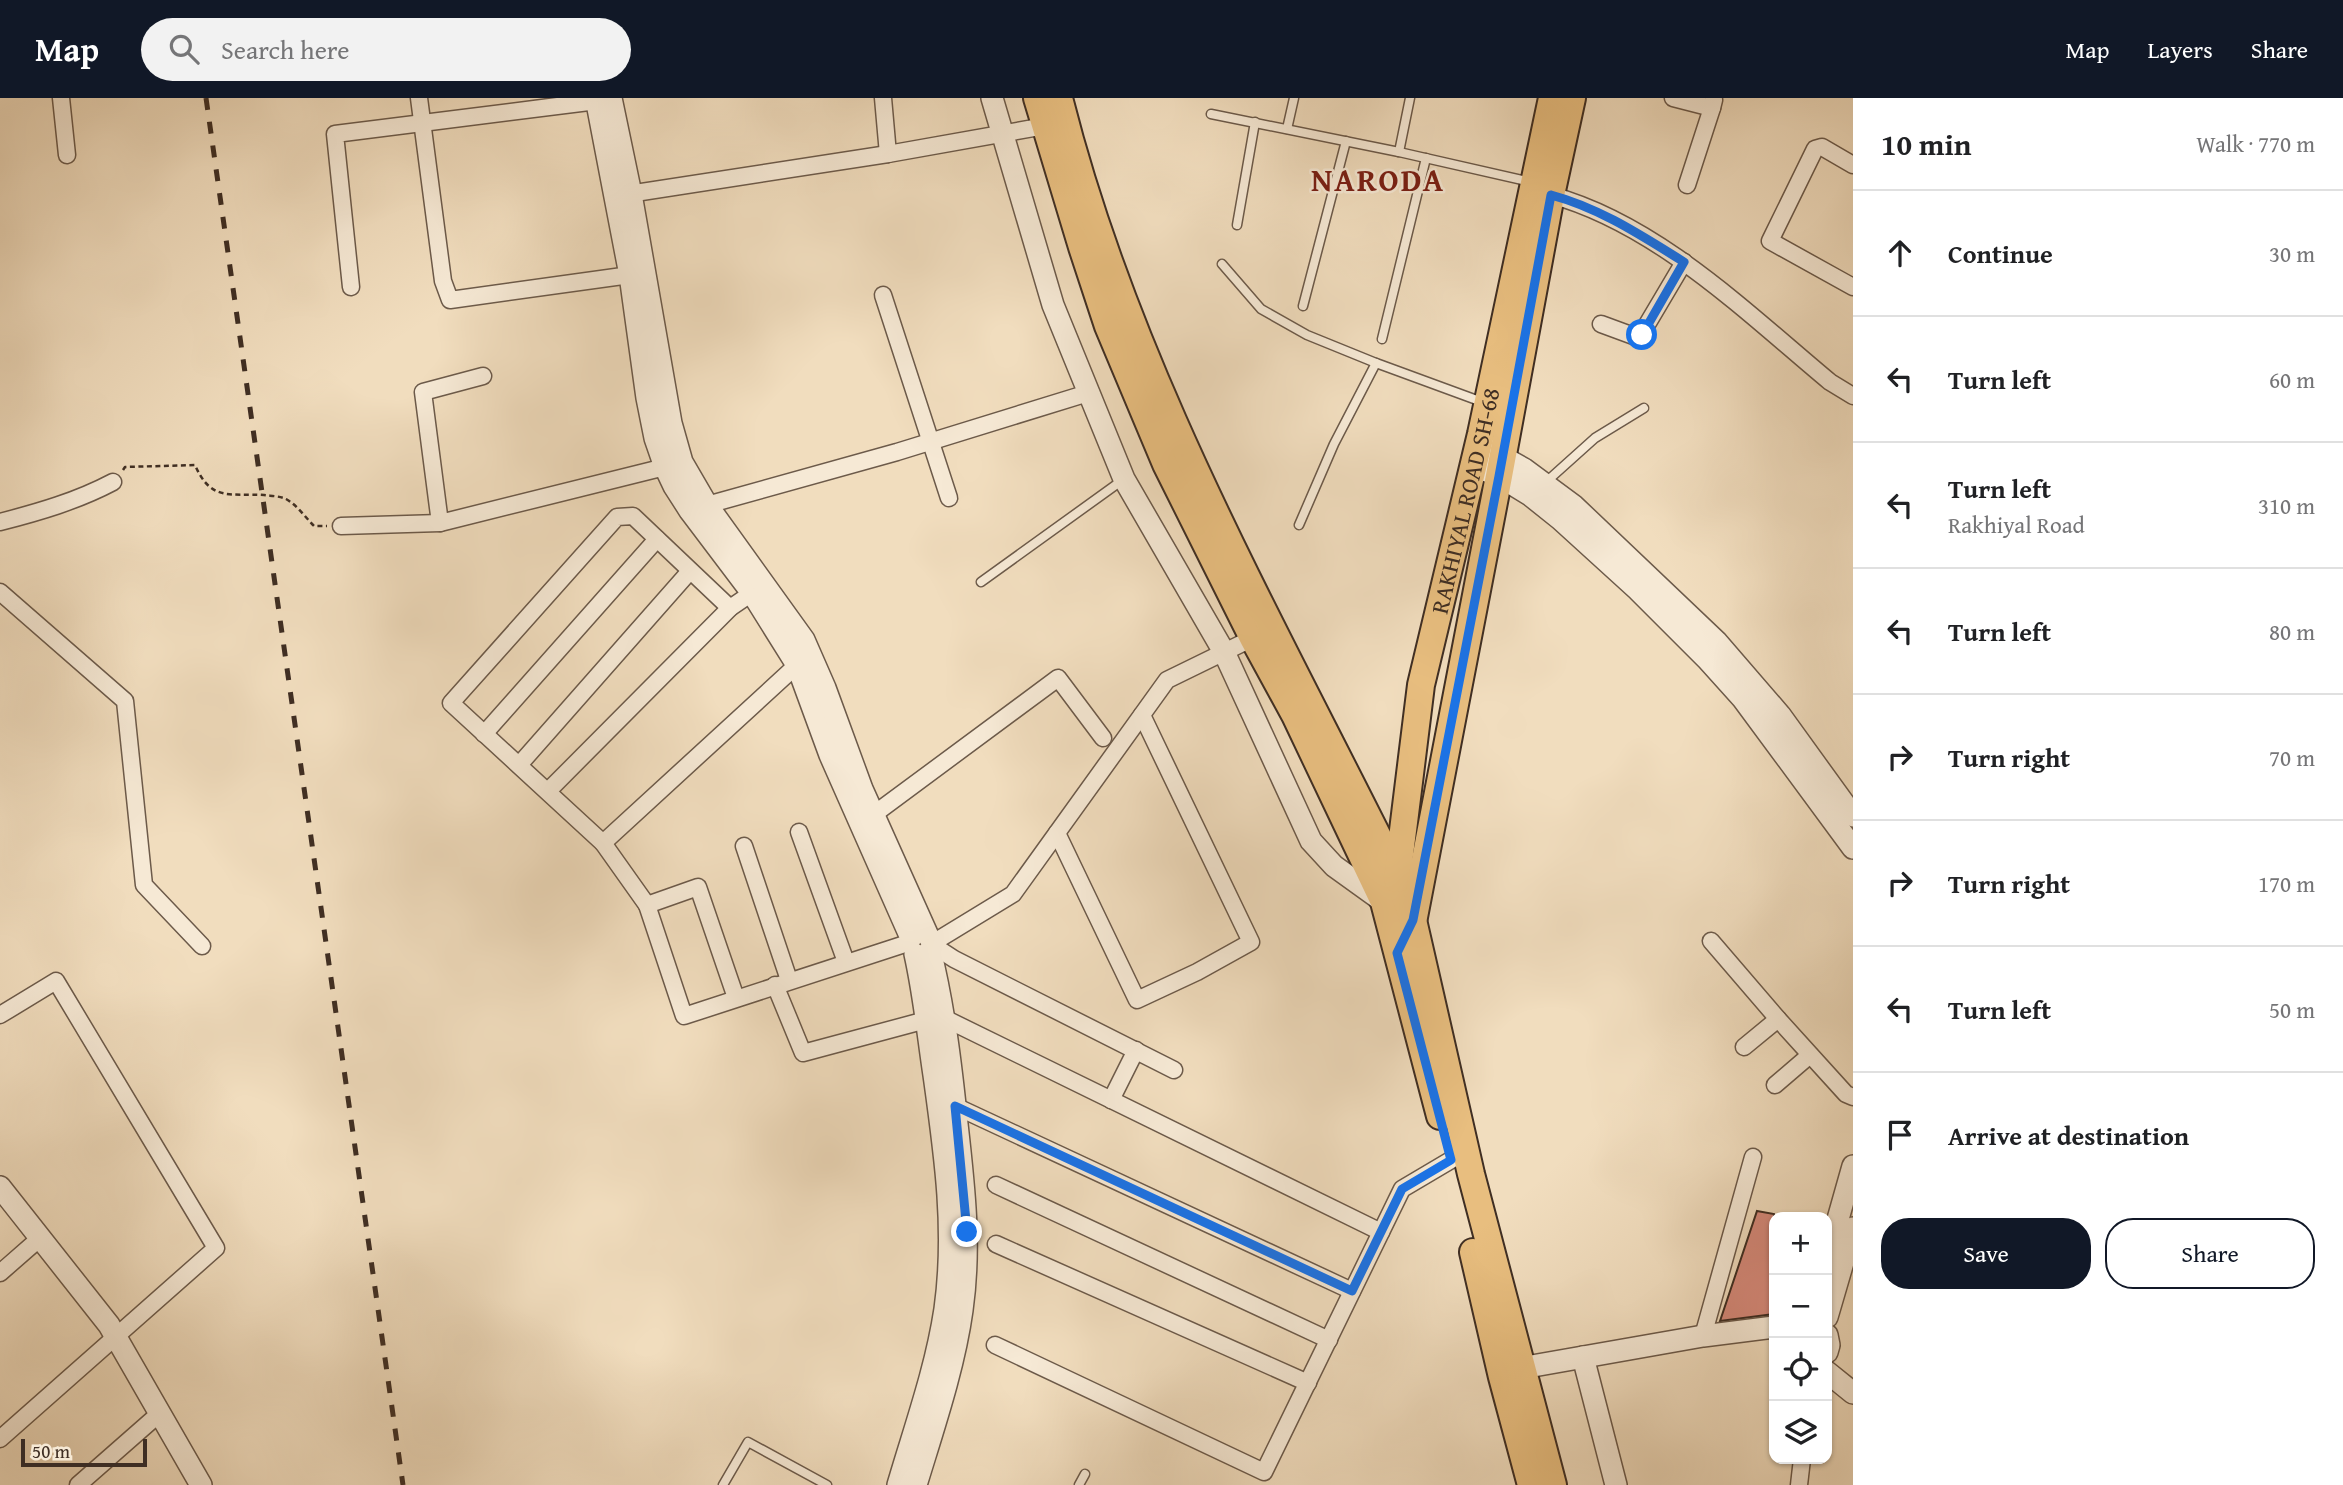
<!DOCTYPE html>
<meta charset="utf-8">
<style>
body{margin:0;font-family:"Gentium Book Plus",serif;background:#f2f2f2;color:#202124}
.controls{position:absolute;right:21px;bottom:21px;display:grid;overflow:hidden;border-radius:14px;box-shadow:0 2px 5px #0004}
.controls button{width:63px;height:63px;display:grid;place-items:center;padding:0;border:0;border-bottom:2px solid #e0e0e0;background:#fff;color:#202124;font:35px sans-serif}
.scale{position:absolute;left:21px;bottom:18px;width:126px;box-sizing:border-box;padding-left:7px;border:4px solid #3f2e23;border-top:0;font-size:19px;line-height:24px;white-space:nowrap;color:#3f2e23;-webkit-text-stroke:5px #f6e9d5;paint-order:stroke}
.stop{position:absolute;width:21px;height:21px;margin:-16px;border:5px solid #1a73e8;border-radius:50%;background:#fff}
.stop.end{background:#1a73e8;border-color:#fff;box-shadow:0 2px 7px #0008}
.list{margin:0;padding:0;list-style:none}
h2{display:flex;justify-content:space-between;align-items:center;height:91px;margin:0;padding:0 28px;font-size:30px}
h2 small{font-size:23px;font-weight:400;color:#757577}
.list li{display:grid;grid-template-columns:46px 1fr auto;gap:21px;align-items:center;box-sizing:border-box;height:126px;padding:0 28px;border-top:2px solid #e0e0e0}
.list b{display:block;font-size:26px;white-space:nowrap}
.list p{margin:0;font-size:23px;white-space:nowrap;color:#757577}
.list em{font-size:23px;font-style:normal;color:#757577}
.actions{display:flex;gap:14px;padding:21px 28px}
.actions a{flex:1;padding:16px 0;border:2px solid #111827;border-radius:28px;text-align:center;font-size:24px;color:#111827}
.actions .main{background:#111827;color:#fff}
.icon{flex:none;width:38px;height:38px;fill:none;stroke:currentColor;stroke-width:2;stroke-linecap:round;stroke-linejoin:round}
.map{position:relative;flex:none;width:1853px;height:1387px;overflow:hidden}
header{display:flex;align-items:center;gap:42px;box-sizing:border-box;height:98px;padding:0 35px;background:#111827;color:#fff}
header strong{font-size:33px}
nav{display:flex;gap:38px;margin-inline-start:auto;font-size:24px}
.search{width:490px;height:63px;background:#f2f2f2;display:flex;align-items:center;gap:18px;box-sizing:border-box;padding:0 24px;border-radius:38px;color:#757577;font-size:26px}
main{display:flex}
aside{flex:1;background:#fff}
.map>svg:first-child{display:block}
.building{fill:#d68a7b;stroke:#3f2e23;stroke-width:2}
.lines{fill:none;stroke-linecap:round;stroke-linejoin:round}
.service-casing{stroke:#6c5a4a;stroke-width:11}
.minor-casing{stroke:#6c5a4a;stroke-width:19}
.tertiary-casing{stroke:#6c5a4a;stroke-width:24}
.primary-casing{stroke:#3f2e23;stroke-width:30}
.path{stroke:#3f2e23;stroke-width:2.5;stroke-dasharray:5 3.5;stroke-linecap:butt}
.service{stroke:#f6e9d5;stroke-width:8}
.minor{stroke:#f6e9d5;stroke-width:16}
.tertiary{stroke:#f6e9d5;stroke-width:21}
.primary{stroke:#e8be7f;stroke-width:26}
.rail{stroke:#3f2e23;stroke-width:5;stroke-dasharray:12 12;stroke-linecap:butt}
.route{stroke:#1a73e8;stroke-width:9}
.labels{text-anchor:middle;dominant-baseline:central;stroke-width:5;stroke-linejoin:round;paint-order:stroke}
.street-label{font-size:24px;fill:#3f2e23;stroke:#f6e9d5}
.district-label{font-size:32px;font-weight:bold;letter-spacing:2px;fill:#7a1f14;stroke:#f6e9d5}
</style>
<header>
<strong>Map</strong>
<div class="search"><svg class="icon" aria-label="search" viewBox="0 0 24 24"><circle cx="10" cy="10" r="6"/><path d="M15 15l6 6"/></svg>Search here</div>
<nav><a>Map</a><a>Layers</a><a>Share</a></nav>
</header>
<main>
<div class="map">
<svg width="1853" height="1387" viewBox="0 0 1853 1387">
<rect width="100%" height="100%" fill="#f1ddbe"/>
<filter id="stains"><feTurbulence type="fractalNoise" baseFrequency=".00286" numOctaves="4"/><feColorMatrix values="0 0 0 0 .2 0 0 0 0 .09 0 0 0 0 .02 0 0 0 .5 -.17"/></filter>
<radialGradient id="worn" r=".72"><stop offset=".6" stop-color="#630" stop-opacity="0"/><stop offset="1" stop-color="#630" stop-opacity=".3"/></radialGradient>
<path class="building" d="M1757,1113L1774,1116V1216L1720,1223Z"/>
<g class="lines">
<g class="service-casing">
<g id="service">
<path d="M1211,16L1399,54L1531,84"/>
<path d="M1287,31L1294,0"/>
<path d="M1399,54L1410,0"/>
<path d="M1237,127L1255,24"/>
<path d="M1222,166L1261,211L1307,237L1376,265"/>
<path d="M1303,208L1346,43"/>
<path d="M1382,241L1426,60"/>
<path d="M1546,384L1595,340L1644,310"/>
<path d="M1299,427L1334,346L1376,265L1485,305"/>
<path d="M981,484L1124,381"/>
<path d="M723,1387L748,1344L827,1387"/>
<path d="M1079,1387L1085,1376"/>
</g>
</g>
<g class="minor-casing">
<g id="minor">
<path d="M61,0L67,57"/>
<path d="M419,0L443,183L450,202L630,177"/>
<path d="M883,0L888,56"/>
<path d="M1673,0L1712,10L1714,2"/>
<path d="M1853,67L1822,49L1815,51L1770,143L1853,189"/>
<path d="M1687,87L1712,10"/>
<path d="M622,97L888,56L1045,28"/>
<path d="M1551,97C1657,126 1747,215 1830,284L1853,298"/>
<path d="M351,189L335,36L597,3"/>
<path d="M883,197L949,400"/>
<path d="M1601,226L1639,240L1684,164"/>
<path d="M483,278L423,294L440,425L665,369"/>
<path d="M707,407L897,354L1088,295"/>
<path d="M0,424C39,414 77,403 113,384"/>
<path d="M341,428L440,425"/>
<path d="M0,494L125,603L144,787L202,848"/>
<path d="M730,510L633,418L617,419L451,605L603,745L797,567"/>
<path d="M484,636L657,441"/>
<path d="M519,667L690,473"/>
<path d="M548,693L730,510L752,495"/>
<path d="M873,717L1058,580L1103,640"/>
<path d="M799,734L846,864"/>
<path d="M1057,735L1137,902L1197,874L1251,844L1142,617"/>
<path d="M603,745L647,807"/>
<path d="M744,748L789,882"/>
<path d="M1711,843L1778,921L1846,996L1853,999"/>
<path d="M775,887L803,955L926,922"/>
<path d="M736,900L698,789L647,807L684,918L908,845"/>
<path d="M0,917L56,883L216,1150L0,1341"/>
<path d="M944,920L1381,1134"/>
<path d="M1744,949L1778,921"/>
<path d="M1174,972L954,861L931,846L1013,796L1167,582L1253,540"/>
<path d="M1775,987L1810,957"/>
<path d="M1111,1002L1136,952"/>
<path d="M955,1008L1352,1193"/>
<path d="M996,1087L1329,1242"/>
<path d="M996,1146L1308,1285"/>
<path d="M0,1175L40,1140"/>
<path d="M1703,1238L1753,1059"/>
<path d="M995,1247L1264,1374L1402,1091L1451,1062"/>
<path d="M78,1387L160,1315"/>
<path d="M1799,1387L1802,1361"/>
</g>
</g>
<g class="tertiary-casing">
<g id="tertiary">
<path d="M596,0L630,177L647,300L655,340L665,369L674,388L690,413L752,495L797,567L830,657L911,840"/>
<path d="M611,0L631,96L671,325L682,364L707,407L804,542L825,590L862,691L928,838"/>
<path d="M992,0L1053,207L1124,381L1224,554L1311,743L1334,768L1384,804"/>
<path d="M1490,352L1524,371L1574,408L1717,544L1780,617L1853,718"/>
<path d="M1487,373L1499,378L1530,397L1560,421L1638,492L1707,561L1743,601L1853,750"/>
<path d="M0,1089L109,1227L201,1387"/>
<path d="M1827,1160L1853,1068"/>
<path d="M1827,1219L1853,1130"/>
<path d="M1827,1237L1829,1247L1827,1254"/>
<path d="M1583,1259L1616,1387"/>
<path d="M1521,1270L1703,1238L1774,1229"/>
<path d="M1827,1274L1853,1295"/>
<path d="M898,1387C915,1329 936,1271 945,1211C956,1132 945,1056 934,977C928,937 924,896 915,856"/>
<path d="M916,1387C933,1331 954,1270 962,1212C971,1149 964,1088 957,1026C951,967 944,909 930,852"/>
</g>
</g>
<g class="primary-casing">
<g id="primary">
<path d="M1037,0L1082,149L1108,228L1166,366L1253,540L1295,617L1384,804L1440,1018"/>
<path d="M1059,0C1128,276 1273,526 1398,779L1413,822L1471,1076L1553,1387"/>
<path id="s1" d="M1397,781L1421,587L1481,336L1552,0"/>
<path d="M1414,819L1499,378L1551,97L1572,0"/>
<path d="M1473,1154L1502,1279L1531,1387"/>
</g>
</g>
<path class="path" d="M123,372L125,369L195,367C211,404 230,395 264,397C271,398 280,398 286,401C297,407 305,419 314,428H327"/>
<use href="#service" class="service"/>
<use href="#minor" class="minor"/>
<use href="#tertiary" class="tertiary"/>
<use href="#primary" class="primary"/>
<path class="rail" d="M206,0L403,1387"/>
</g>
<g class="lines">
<path class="route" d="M967,1134L955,1008L1352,1193L1402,1091L1451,1062L1397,855L1413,822L1499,378L1551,97C1600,110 1642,138 1684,164L1642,237"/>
</g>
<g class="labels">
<g class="street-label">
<text stroke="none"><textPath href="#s1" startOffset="385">RAKHIYAL ROAD SH-68</textPath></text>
</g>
<g class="district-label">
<text x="1378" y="81">NARODA</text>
</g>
</g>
<rect width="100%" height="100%" filter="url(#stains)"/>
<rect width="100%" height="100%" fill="url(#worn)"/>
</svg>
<div class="controls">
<button>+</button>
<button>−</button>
<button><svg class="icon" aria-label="locate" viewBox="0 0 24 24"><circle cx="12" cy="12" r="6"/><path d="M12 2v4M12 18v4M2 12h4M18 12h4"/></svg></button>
<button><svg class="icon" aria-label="layers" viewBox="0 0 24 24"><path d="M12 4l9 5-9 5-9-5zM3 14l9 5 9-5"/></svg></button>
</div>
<div class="scale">50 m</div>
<div class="stop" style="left:1642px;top:237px"></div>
<div class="stop end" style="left:967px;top:1134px"></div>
</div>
<aside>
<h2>10 min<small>Walk · 770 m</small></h2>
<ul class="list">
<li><svg class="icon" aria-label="ahead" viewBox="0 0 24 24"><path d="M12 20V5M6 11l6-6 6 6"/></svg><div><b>Continue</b></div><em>30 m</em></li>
<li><svg class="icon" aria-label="left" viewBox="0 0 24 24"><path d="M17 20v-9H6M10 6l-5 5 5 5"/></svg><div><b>Turn left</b></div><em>60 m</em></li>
<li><svg class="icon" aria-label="left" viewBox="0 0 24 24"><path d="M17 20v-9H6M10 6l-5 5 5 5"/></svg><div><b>Turn left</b><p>Rakhiyal Road</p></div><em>310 m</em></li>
<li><svg class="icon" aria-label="left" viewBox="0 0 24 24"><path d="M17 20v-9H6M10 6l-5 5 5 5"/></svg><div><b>Turn left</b></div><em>80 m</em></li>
<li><svg class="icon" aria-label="right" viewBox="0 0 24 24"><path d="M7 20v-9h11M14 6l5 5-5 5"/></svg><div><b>Turn right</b></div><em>70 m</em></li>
<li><svg class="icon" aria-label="right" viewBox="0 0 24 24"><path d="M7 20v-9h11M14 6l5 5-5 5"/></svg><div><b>Turn right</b></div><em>170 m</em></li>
<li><svg class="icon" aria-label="left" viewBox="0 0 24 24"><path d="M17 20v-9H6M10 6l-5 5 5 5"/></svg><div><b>Turn left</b></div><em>50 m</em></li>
<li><svg class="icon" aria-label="arrive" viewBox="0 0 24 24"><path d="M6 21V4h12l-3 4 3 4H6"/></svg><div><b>Arrive at destination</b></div></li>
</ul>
<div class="actions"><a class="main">Save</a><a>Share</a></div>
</aside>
</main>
